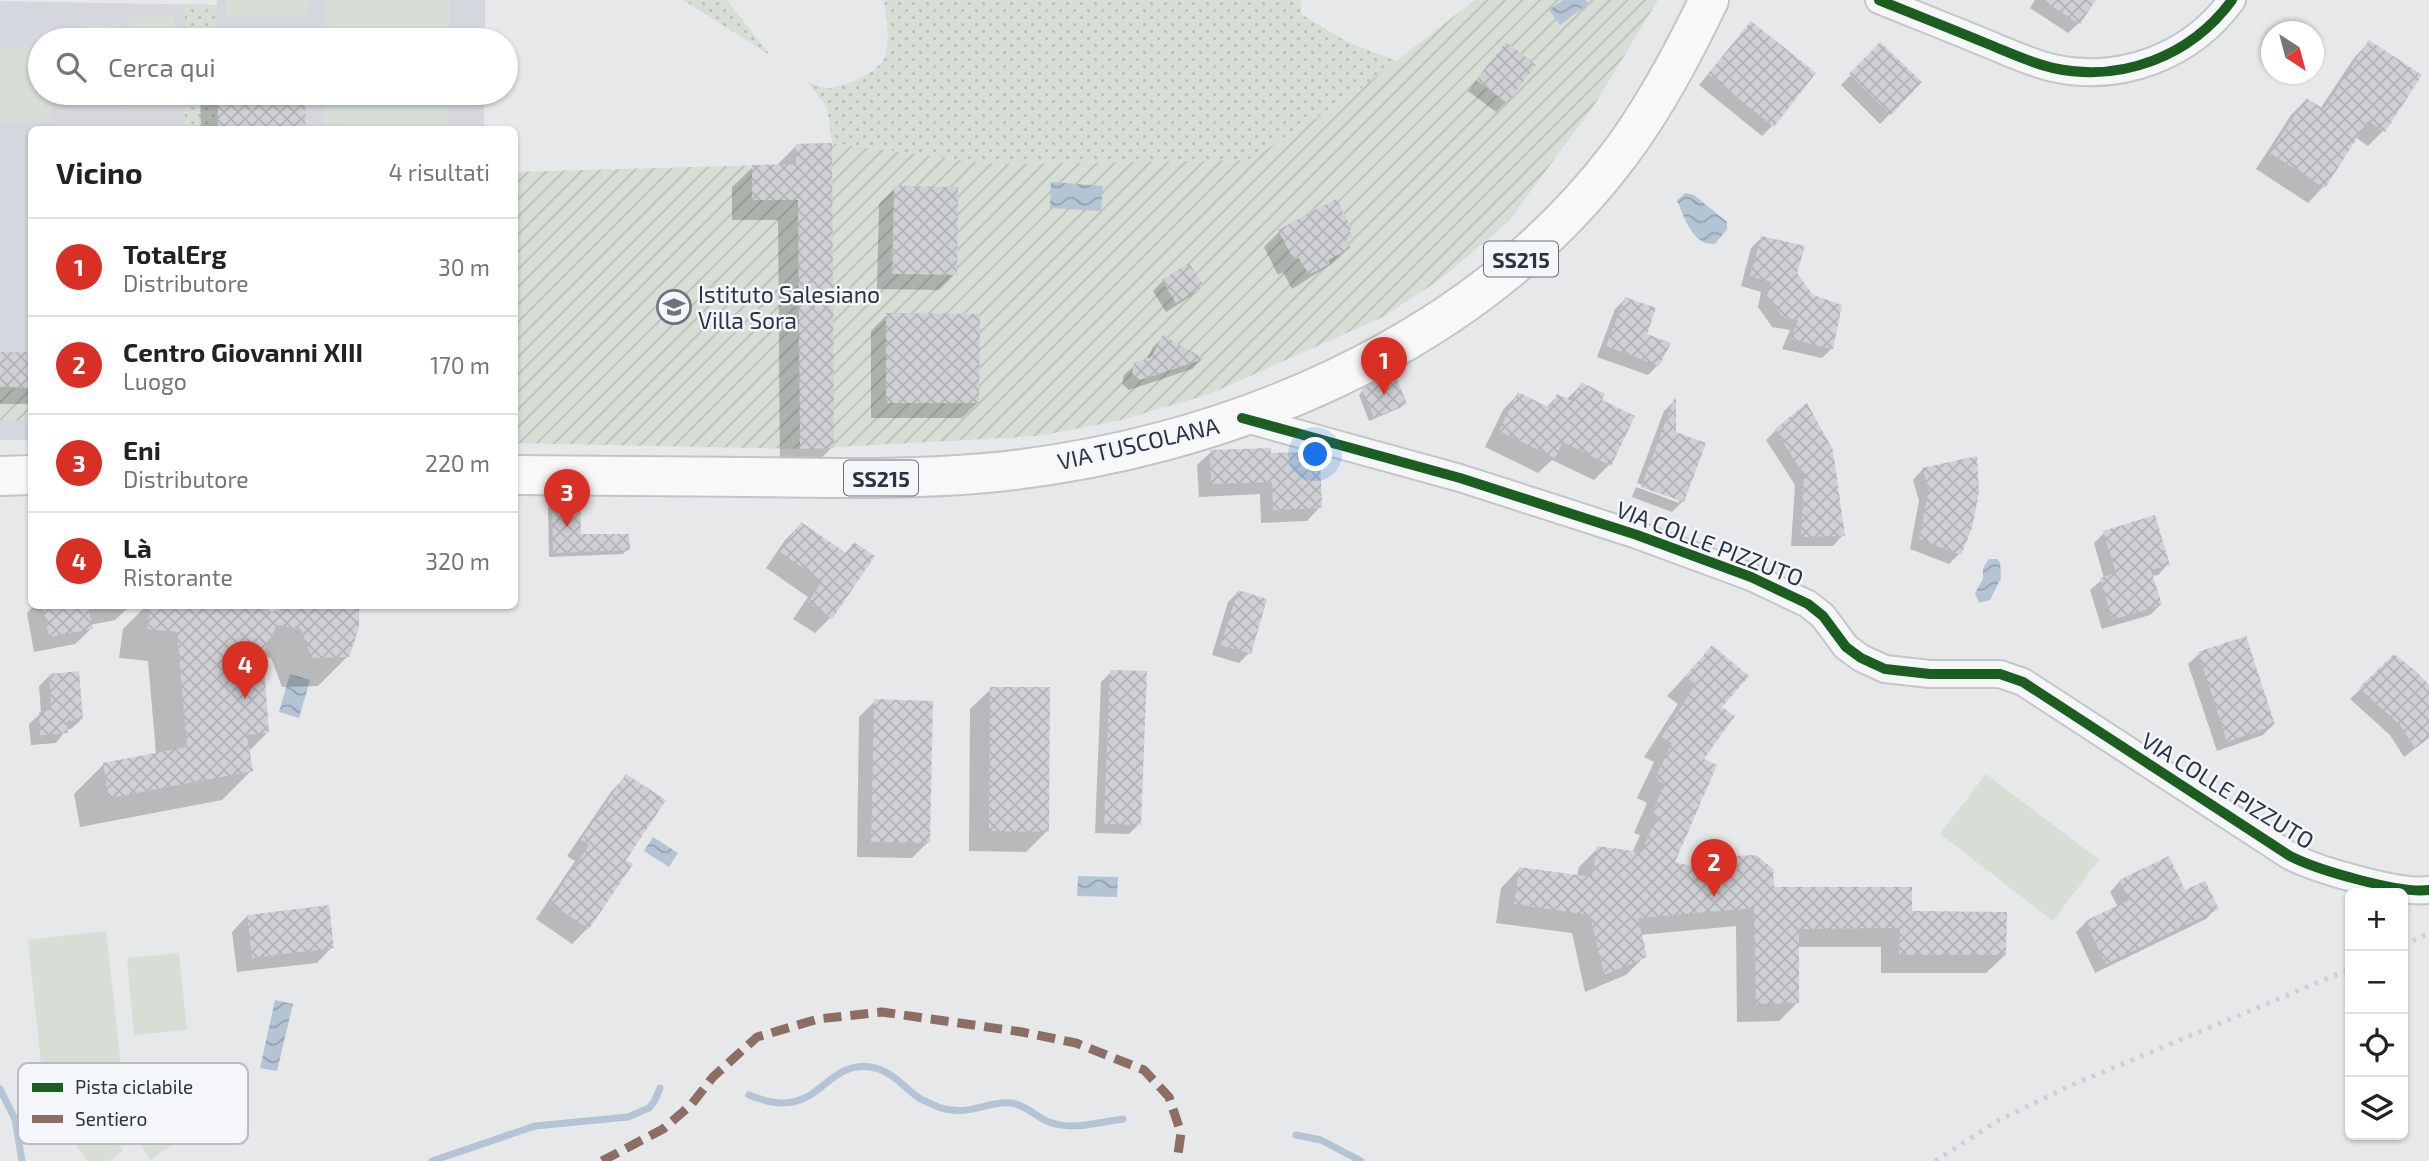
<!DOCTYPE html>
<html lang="it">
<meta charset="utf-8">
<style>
body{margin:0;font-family:"Exo 2",sans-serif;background:#f6f6f6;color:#222}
.controls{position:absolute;right:21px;bottom:21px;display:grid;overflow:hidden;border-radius:10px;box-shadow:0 2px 5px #0004}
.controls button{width:63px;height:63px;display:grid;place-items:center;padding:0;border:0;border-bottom:2px solid #e0e0e0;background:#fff;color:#222;font:35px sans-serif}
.compass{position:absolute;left:2261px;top:21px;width:63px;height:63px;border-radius:50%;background:#fff;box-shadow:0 2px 5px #0004;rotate:144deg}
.you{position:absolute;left:1316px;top:455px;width:24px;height:24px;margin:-18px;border:5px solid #fff;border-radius:50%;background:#1a73e8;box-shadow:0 0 0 10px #1a73e833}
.badge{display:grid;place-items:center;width:46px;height:46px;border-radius:50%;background:#d93025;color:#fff;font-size:23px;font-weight:700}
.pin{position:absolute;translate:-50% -58px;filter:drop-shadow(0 2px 4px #0008)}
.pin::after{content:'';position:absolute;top:37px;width:24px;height:21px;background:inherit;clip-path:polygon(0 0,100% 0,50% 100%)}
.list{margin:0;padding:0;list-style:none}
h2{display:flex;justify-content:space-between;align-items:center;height:91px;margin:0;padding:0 28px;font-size:30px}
h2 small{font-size:23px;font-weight:400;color:#767676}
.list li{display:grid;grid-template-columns:46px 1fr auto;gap:21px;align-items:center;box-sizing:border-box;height:98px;padding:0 28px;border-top:2px solid #e0e0e0}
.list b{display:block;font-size:26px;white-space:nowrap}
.list p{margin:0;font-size:23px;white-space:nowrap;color:#767676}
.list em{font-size:23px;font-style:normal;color:#767676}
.icon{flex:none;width:38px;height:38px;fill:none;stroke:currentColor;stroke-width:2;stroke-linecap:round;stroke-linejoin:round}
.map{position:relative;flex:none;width:2429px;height:1161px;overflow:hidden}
.search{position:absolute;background:#fff;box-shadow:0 2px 5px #0004;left:28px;top:28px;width:490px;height:77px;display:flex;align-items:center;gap:18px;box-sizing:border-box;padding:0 24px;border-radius:38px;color:#767676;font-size:26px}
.panel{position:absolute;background:#fff;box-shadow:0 2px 5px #0004;left:28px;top:126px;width:490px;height:483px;border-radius:10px}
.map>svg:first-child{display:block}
.built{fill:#d4d7dd}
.grass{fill:url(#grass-dots)}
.park{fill:#d6ded6}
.garden{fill:url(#garden-furrows)}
.water{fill:url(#water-waves)}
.shadow{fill:#0003}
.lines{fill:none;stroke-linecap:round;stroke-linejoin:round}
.stream{stroke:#b4c4d5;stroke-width:7}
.building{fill:url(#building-cross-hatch)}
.minor-casing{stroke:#c4c6c8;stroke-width:30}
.primary-casing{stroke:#c2c5c8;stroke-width:42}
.minor{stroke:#f5f6f7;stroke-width:26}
.primary{stroke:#f8f8f8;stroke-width:38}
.rail{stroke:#cecfd2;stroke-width:5;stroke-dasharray:3.5 7;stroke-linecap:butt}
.quiet{stroke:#8d6e63;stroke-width:9;stroke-dasharray:18 9;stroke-linecap:butt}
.cycleway-casing{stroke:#f4f6f9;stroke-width:15}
.cycleway{stroke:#1b5e20;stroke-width:10}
.labels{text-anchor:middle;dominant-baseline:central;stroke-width:5;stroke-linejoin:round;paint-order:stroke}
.shield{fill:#f4f6f9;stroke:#676e7b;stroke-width:2}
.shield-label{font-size:21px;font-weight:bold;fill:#2b3445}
.poi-label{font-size:23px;fill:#2b3445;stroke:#f4f6f9;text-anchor:start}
.street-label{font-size:23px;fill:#2b3445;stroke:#f4f6f9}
.key{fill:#f4f6f9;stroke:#b8bcc3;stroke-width:2}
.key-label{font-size:19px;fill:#2b3445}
</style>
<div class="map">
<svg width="2429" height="1161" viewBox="0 0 2429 1161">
<defs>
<pattern id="grass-dots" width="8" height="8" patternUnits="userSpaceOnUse" patternTransform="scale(1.75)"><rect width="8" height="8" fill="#d6ded6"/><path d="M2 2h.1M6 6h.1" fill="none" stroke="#b8bfb9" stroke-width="1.8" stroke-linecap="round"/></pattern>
<pattern id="garden-furrows" width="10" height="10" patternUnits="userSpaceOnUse" patternTransform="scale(1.75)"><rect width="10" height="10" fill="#d6ded6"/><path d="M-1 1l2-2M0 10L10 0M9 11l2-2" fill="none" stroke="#b8bfb9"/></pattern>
<pattern id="water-waves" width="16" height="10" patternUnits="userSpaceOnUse" patternTransform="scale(1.75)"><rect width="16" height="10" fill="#b4c4d5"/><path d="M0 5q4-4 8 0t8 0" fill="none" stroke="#93a0af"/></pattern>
<pattern id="building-cross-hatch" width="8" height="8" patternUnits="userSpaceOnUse" patternTransform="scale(1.75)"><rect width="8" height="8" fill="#ced0d3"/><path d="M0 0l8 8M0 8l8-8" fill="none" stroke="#b1b3b6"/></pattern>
</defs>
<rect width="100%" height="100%" fill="#e6e8ea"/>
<path class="built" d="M217,0H485V40H40V93H484V129L32,130L31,440H0V1L217,5Z"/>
<g class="grass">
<path d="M683,0H727L770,55Z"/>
<path d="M884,0H1301V14L1347,42L1397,61L1347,99L1249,160L993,164L832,143L827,107L807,82C814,84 822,88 829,88C845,86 880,73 885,56C891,38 886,18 884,0Z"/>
<rect x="185" y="5" width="32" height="35"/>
<path d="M185,93H218V129L164,130V126L185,125Z"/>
</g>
<g class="park">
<path d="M225,0H308V15L226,16Z"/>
<path d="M325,0H450L449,40H324Z"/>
<rect x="128" y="17" width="46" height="23"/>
<path d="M85,25L116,26V40H84Z"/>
<path d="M0,48L40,49V93H51V122H0Z"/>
<path d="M127,93H174L173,109H127Z"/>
<path d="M323,93H448V126L323,124Z"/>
<path d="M1986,774L2099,860L2053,921L1940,834Z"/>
<path d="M106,931L122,1074L43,1083L28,940Z"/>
<path d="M179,953L187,1030L134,1035L127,958Z"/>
<path d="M139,1082L180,1139L151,1160L111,1102Z"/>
<path d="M83,1094L123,1151L109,1161H87L54,1114Z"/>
</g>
<g class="garden">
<path d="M1475,0H1658L1593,107L1508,222L1442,278L1383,317L1207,395L1121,420L1039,436L800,449L515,443L514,172L796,164V144L832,143L993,164L1249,160L1347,99Z"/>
<path d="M0,387L31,388V421L0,420Z"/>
</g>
<g class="water">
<path d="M1563,0H1586L1588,4L1560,25L1549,10Z"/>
<path d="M1051,182L1103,186L1101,211L1050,208Z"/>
<path d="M1686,193L1694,195L1727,222V229L1715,244C1693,246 1684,217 1677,200Z"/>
<path d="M1989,559H1997L2000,562L2001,578L1990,600L1979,603L1975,593L1983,579V568Z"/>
<path d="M290,674L310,680L299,718L279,712Z"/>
<path d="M653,837L678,853L669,867L644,851Z"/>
<path d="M1078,876L1118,877L1117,897L1077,896Z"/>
<path d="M275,1000L293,1004L277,1071L260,1068Z"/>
</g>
<g class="shadow">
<path d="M2035,0H2094L2079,23L2068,33L2030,8Z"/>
<path d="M1751,23L1772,126L1762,136L1699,85Z"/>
<path d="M218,32H304V40H209Z"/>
<path d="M2369,42L2384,130L2368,146L2355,137L2323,187L2308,203L2256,169L2291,115L2306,100L2320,109L2354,58Z"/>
<path d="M1506,44V102L1496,112L1468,91Z"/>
<path d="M1880,45L1920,83L1880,124L1841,85Z"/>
<path d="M200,93H304V130H201Z"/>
<path d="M82,127L162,128V130H80Z"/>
<path d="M797,145L832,447L812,468L780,469L778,220H732V187L753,167L776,166Z"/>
<path d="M895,188L955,274L939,290L877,289L879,204Z"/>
<path d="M1347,231L1345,241L1349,248L1333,263L1292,289L1283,272L1278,275L1264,247L1279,232Z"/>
<path d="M1761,238L1795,273L1832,348L1822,358L1782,349L1790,330L1772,327L1758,307L1761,292L1741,286L1751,248Z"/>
<path d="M1163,281L1202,285L1191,296L1166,312L1153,291Z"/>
<path d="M1625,299L1658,365L1648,375L1597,357L1615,309Z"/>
<path d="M887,315L977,403L962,418H871V331Z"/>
<path d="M1163,337L1201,360L1192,369L1129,390L1122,384L1124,375L1135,365L1146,361L1153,347Z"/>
<rect x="0" y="354" width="32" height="50"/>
<path d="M1582,384L1609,465L1594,480L1552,460L1538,473L1485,447L1503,410L1518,394L1546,408L1557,396L1566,400Z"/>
<path d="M1363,390L1405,404L1400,408L1369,421L1359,395Z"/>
<path d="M1674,401V433L1704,444L1682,502L1672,512L1632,497L1636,487L1679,503V499L1637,483L1664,411Z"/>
<path d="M1776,430L1843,535L1833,546H1791L1795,485L1766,440Z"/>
<path d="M1211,452L1269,455L1320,507L1307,521L1261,523L1260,494L1199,497L1197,465Z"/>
<path d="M1923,469L1959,554L1949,564L1910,549L1919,501L1913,480Z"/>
<path d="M553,503L579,536L628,549L623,554L549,557L548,507Z"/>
<path d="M801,524L844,554L854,544L873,557L830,618L815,633L793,619L808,597L766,568L785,540Z"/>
<path d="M2104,533L2168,564L2158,575L2151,576L2160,605L2150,615L2102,629L2090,590L2104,578L2094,543Z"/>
<path d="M1238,592L1249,653L1239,663L1212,655L1228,602Z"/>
<path d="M34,606H130L115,620L90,625L91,629L75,644L34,652L27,613Z"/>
<path d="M146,606H266L269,614L278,612L283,606H358L357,628L348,656L318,686L282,687L271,658L261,656L267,733L248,752L252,770L222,800L80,827L74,794L104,764L156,754L148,661L119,658L123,629Z"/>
<path d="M1712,647L1719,708L1672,863L1772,888L1911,913L2005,955L1986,973H1881V947H1797L1798,1002L1779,1021L1737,1022L1736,926L1640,935L1645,956L1626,975L1585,992L1572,933L1496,923L1501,888L1519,869L1577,877L1579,867L1598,848L1632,853L1640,835L1634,833L1647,803L1637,798L1654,762L1644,757L1678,704L1667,696Z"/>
<path d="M2199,654L2273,725L2263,735L2217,751L2188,664Z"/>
<path d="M2394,657L2429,688V738L2404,757L2390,735L2350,699Z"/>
<path d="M1111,672L1139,824L1129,834L1095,833L1101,682Z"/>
<path d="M49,676L82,719L71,729L66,730L56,743L31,745L29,724L41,713L39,686Z"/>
<path d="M991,689L1047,831L1026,852L969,851L970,709Z"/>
<path d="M875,701L928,842L912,858L857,857L859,717Z"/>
<path d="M626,776L624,860L630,865L588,928L572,944L536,919L575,861L567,856L611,792Z"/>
<path d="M2120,881L2184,892L2216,908L2206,919L2095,973L2076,932L2086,922L2118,907L2110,892Z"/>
<path d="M247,916L332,947L317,963L237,972L232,932Z"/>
</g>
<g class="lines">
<g class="stream">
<path d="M0,1089L15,1119L22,1161"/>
<path d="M749,1095C820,1125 820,1061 870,1067C892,1070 902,1086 919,1098C924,1101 932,1104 938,1107C968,1118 987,1100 1012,1103C1026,1105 1036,1117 1049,1122C1071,1131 1100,1122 1123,1119"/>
<path d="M1296,1135L1321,1140L1361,1161"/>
<path d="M432,1161L535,1126L628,1117L649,1108L654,1102L660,1088"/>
</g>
</g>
<g class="building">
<path d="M2042,0H2096L2080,24Z"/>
<path d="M1751,21L1816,73L1774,127L1708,74Z"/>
<path d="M2369,40L2422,75L2385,132L2368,121L2325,188L2270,153L2306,98L2324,109Z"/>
<path d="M1506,42L1536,65L1507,103L1476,80Z"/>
<path d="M1880,42L1922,82L1891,115L1849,74Z"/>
<path d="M218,93H306L305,130H218Z"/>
<path d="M832,143L834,448L800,449L798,200H752V165L796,164V144Z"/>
<path d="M894,186L958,187L957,275L892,274Z"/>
<path d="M1336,199L1352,229L1349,230L1352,236L1346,240L1351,248L1328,260L1330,264L1308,275L1299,258L1294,260L1278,230Z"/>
<path d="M1761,236L1805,246L1797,273L1813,295L1842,305L1833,349L1791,339L1798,320L1783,318L1767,296L1771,282L1750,276Z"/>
<path d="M1189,263L1204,286L1176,303L1162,280Z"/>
<path d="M1625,297L1656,308L1647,334L1671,343L1659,366L1606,346Z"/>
<path d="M886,313L980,314L979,403H886Z"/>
<path d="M1163,335L1204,359L1140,380L1132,373L1134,363L1151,357Z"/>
<path d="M0,352H32V388L0,387Z"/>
<path d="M1394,372L1407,404L1374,418L1362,389Z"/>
<path d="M1581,382L1605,394L1602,400L1635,416L1611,466L1563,442L1555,458L1499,431L1518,392L1550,408L1557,394L1572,401Z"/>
<path d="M1674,399H1676V432L1706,443L1684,502L1641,487Z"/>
<path d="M1807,403L1833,450L1845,536L1801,537L1804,475L1775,429Z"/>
<path d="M1271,448V453L1305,452L1320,456L1322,508L1273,510L1272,482L1211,484L1210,450Z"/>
<path d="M1977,456L1979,492L1972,528L1961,555L1919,539L1929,490L1922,468Z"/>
<path d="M552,501H580L581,534H629L630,550L553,553Z"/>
<path d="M2155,515L2170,565L2151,570L2162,605L2112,620L2100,578L2116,573L2103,531Z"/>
<path d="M801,522L846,553L854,542L875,556L832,619L808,602L822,581L780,552Z"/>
<path d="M1238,590L1267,599L1251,654L1221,645Z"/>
<path d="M43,606H88L93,629L49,637Z"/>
<path d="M151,606H267L270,612L299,606H359V628L349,657L312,658L301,629L277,625L263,653L269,733L247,735L253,771L109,798L103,763L187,747L177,632L147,629Z"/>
<path d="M2246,636L2275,725L2227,742L2198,652Z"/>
<path d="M1712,645L1749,676L1722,707L1735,716L1704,759L1717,765L1675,862L1719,873L1733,856L1756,855L1773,869L1774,887H1912V911L2007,912L2006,955H1899L1900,928L1799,929V1003L1756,1004L1754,908L1638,918L1647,957L1604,975L1590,915L1514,904L1519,867L1592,877L1597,846L1641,852L1658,816L1652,814L1664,784L1655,779L1672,743L1661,738L1696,684L1685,677Z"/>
<path d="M2394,654L2416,671L2429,685V737L2415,748L2400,725L2359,688Z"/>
<path d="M1110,670L1147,671L1141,825L1104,824Z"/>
<path d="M79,671L83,720L67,721L68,733L40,735L39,712L51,710L49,674Z"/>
<path d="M990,687H1050L1049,832L989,831Z"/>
<path d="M874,699L933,701L930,843L871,842Z"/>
<path d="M626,774L666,800L626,860L633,864L589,929L550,903L589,845L581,840Z"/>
<path d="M2169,856L2185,890L2205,881L2219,909L2106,964L2085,921L2129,900L2119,880Z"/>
<path d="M329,905L334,948L252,958L247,915Z"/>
</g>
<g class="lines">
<g class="minor-casing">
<g id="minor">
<path d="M1879,0C1916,15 1952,29 1988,44C2010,53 2031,63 2053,68C2122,83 2191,56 2232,0"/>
<path d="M1242,418L1460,478L1637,535L1751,577L1808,604L1823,616L1846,647L1861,658L1885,669L1930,674H2000L2023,682L2290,856C2317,870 2400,894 2429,890"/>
</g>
</g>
<g class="primary-casing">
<g id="primary">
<path d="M514,475C593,476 672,476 750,477C829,478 907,480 986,473C1221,451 1473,348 1619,155C1655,107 1683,54 1709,0"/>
<path d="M0,476L32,475"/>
</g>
</g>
<use href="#minor" class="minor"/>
<use href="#primary" class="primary"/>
<g class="rail">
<path d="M2403,945L2429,933"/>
<path d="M1935,1161L1999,1120L2072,1085L2350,969"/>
</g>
<path class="quiet" d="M602,1161L663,1129L691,1105L713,1077L757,1037L818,1019L882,1012L1022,1032L1076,1043L1144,1070L1169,1097L1181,1133L1177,1161"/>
<g class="cycleway-casing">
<g id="cycleway">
<path d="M1879,0C1916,15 1952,29 1988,44C2010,53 2031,63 2053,68C2122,83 2191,56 2232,0"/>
<path d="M1242,418L1460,478L1637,535L1751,577L1808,604L1823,616L1846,647L1861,658L1885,669L1930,674H2000L2023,682L2290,856C2317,870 2400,894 2429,890"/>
</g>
</g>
<use href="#cycleway" class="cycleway"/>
</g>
<defs>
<g id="school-ring" transform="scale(1.75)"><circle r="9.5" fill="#f4f6f9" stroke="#6c737f" stroke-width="1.5"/><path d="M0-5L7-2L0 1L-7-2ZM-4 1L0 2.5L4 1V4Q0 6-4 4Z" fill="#6c737f"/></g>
</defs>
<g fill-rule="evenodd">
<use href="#school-ring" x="674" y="307"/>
</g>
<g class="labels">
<g class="shield">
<rect x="1484" y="241.5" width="74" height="35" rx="5"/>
<rect x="844" y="460.5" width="74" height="35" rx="5"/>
</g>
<g class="shield-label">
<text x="1521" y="259">SS215</text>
<text x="881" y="478">SS215</text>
</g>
<g class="poi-label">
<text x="698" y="294">Istituto Salesiano<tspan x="698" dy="26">Villa Sora</tspan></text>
</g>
<g class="street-label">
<text transform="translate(1138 443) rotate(-13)">VIA TUSCOLANA</text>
<text transform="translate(1710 543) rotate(21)">VIA COLLE PIZZUTO</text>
<text transform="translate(2228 790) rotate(32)">VIA COLLE PIZZUTO</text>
</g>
</g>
<rect x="18" y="1063" width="230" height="81" rx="10" class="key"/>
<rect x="32" y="1083" width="31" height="9" fill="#1b5e20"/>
<rect x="32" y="1115" width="31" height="8" fill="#8d6e63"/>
<g class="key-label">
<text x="75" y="1094">Pista ciclabile</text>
<text x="75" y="1126">Sentiero</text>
</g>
</svg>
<div class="controls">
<button>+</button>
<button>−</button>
<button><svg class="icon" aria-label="locate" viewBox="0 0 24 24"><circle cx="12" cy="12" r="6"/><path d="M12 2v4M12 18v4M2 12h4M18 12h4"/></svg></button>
<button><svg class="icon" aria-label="layers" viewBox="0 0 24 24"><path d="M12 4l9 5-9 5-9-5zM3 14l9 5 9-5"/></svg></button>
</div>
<svg class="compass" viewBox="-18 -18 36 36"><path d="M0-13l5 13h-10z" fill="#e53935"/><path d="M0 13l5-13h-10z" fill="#767676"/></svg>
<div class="you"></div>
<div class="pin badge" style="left:1384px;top:395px">1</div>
<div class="pin badge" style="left:1714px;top:897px">2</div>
<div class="pin badge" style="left:567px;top:527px">3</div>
<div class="pin badge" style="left:245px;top:699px">4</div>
<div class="search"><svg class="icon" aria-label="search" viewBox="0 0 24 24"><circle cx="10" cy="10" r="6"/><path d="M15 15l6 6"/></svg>Cerca qui</div>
<section class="panel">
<h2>Vicino<small>4 risultati</small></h2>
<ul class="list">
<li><span class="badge">1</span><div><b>TotalErg</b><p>Distributore</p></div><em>30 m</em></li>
<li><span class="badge">2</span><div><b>Centro Giovanni XIII</b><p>Luogo</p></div><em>170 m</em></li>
<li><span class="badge">3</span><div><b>Eni</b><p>Distributore</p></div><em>220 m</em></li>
<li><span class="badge">4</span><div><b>Là</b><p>Ristorante</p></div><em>320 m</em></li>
</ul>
</section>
</div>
